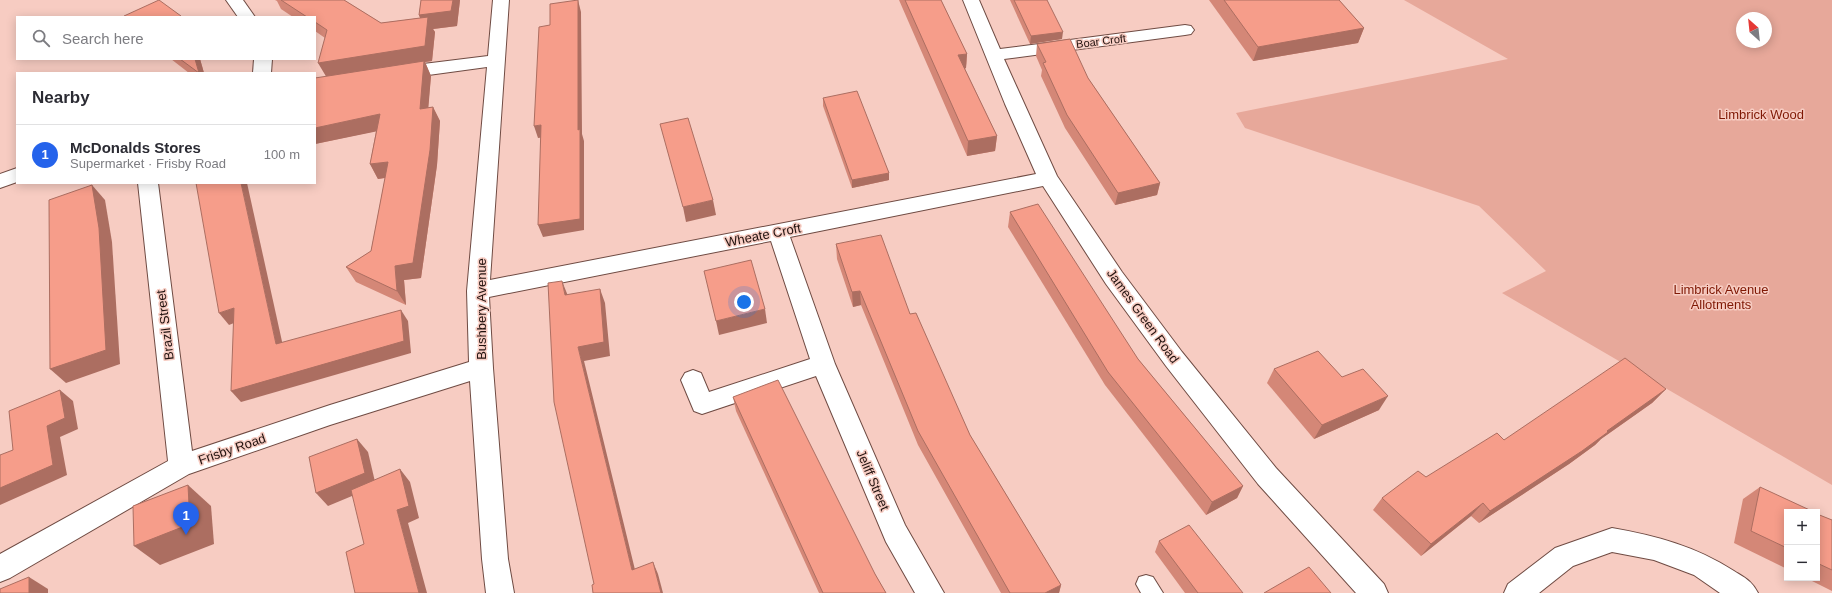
<!DOCTYPE html>
<meta charset="utf-8">
<style>
body{margin:0;font-family:Helvetica,sans-serif;background:#f2f2f3;color:#2b2b33}
.controls{position:absolute;right:12px;bottom:12px;display:grid;overflow:hidden;border-radius:0px;box-shadow:0 2px 10px #0003}
.controls button{width:36px;height:36px;display:grid;place-items:center;padding:0;border:0;border-bottom:1px solid #e1e1e2;background:#fff;color:#2b2b33;font:20px sans-serif}
.compass{position:absolute;left:1736px;top:12px;width:36px;height:36px;border-radius:50%;background:#fff;box-shadow:0 2px 10px #0003;rotate:333deg}
.you{position:absolute;left:744px;top:302px;width:14px;height:14px;margin:-10px;border:3px solid #fff;border-radius:50%;background:#1a73e8;box-shadow:0 0 0 6px #1a73e833}
.badge{display:grid;place-items:center;width:26px;height:26px;border-radius:50%;background:#2563eb;color:#fff;font-size:13px;font-weight:700}
.pin{position:absolute;translate:-50% -33px;filter:drop-shadow(0 1px 2px #0008)}
.pin::after{content:'';position:absolute;top:21px;width:14px;height:12px;background:inherit;clip-path:polygon(0 0,100% 0,50% 100%)}
.list{margin:0;padding:0;list-style:none}
h2{display:flex;justify-content:space-between;align-items:center;height:52px;margin:0;padding:0 16px;font-size:17px}
h2 small{font-size:13px;font-weight:400;color:#7c7c81}
.list li{display:grid;grid-template-columns:26px 1fr auto;gap:12px;align-items:center;box-sizing:border-box;height:60px;padding:0 16px;border-top:1px solid #e1e1e2}
.list b{display:block;font-size:15px;white-space:nowrap}
.list p{margin:0;font-size:13px;white-space:nowrap;color:#7c7c81}
.list em{font-size:13px;font-style:normal;color:#7c7c81}
.icon{flex:none;width:22px;height:22px;fill:none;stroke:currentColor;stroke-width:2;stroke-linecap:round;stroke-linejoin:round}
.map{position:relative;flex:none;width:1832px;height:593px;overflow:hidden}
.search{position:absolute;background:#fff;box-shadow:0 2px 10px #0003;left:16px;top:16px;width:300px;height:44px;display:flex;align-items:center;gap:10px;box-sizing:border-box;padding:0 14px;border-radius:0px;color:#7c7c81;font-size:15px}
.panel{position:absolute;background:#fff;box-shadow:0 2px 10px #0003;left:16px;top:72px;width:300px;height:112px;border-radius:0px}
.map>svg:first-child{display:block}
.green{fill:#e7a89a;fill-rule:evenodd}
.lines{fill:none;stroke-linecap:round;stroke-linejoin:round}
.lane-casing{stroke:#6f4b43;stroke-width:2}
.street-casing{stroke:#6f4b43;stroke-width:2}
.lane{fill:#fff;fill-rule:evenodd}
.street{fill:#fff;fill-rule:evenodd}
.wall{fill:#d48777}
.shaded-wall{fill:#ac6e61}
.building{fill:#f69d8a;stroke:#ac6e61}
.labels{text-anchor:middle;dominant-baseline:central;stroke-width:3;stroke-linejoin:round;paint-order:stroke}
.far-street-label{font-size:11px;fill:#21120f;stroke:#f7ccc2}
.park-label{font-size:13px;fill:#7f1804;stroke:#f7ccc2}
.street-label{font-size:13px;fill:#21120f;stroke:#f7ccc2}
</style>
<div class="map">
<svg width="1832" height="593" viewBox="0 0 1832 593">
<rect width="100%" height="100%" fill="#f7ccc2"/>
<path class="green" d="M1404,0H1832V485L1502,293L1546,271L1479,206L1245,128L1236,113L1508,59ZM1742,18H1766V42H1742Z"/>
<g class="lines">
<g class="lane-casing">
<path id="lane" d="M1146,575L1153,577L1163,593H1141L1136,584L1139,577Z"/>
</g>
<g class="street-casing">
<g id="street">
<path d="M226,0H243L255,17H238Z"/>
<path d="M493,0H509L490,280L1036,174L1005,104L963,0H979L1000,49L1185,25L1191,26L1194,30L1191,34L1185,35L1004,59L1057,176L1122,272L1182,352L1276,468L1384,584L1388,593H1356L1258,484L1166,366L1106,284L1043,186L790,237L835,364L905,525L944,593H915L886,542L816,376L702,414L694,411L681,380L685,373L693,370L701,373L709,392L810,359L771,241L489,297L493,368L508,559L514,593H486L482,559L470,381L330,425L189,474L10,578L0,582V554L168,461L138,183H158L192,451L330,405L469,362L467,291L487,67L399,79L393,77L390,73L393,69L399,67L488,56Z"/>
<path d="M254,59H272L271,73H253Z"/>
<path d="M17,168V182L0,188V174Z"/>
<path d="M1612,528C1657,536 1695,546 1734,571C1745,578 1752,581 1758,593H1720L1694,575L1654,560L1612,552L1573,566L1539,593H1504L1508,584L1555,548Z"/>
</g>
</g>
<use href="#lane" class="lane"/>
<use href="#street" class="street"/>
</g>
<g class="wall">
<path d="M275,0H344L381,23L420,18L419,15L421,0H460L457,26L433,29L435,32L432,61L425,62L431,76L428,107H433L440,121L437,165L421,278L404,280L406,305L356,282L346,267L371,251L385,178L378,179L370,164L376,131L315,144L326,77L325,38L315,31V17H293L281,9L277,1Z"/>
<path d="M899,0H941L967,54L966,68L965,69L997,136L995,151L967,156Z"/>
<path d="M1010,0H1047L1062,39L1030,44Z"/>
<path d="M1209,0H1339L1364,28L1358,43L1253,61Z"/>
<path d="M1037,44L1088,78L1160,183L1157,195L1115,205L1065,128L1041,76L1042,70L1036,56Z"/>
<path d="M171,59H200L204,73H189Z"/>
<path d="M823,98L889,180L852,188L823,106Z"/>
<path d="M1010,212L1138,359L1243,486L1237,498L1206,515L1105,385L1008,227Z"/>
<path d="M836,244L910,314L970,435L1061,585L1059,593H1001L918,445L861,305L853,307L837,259Z"/>
<path d="M1274,369L1342,377L1379,410L1314,439L1267,383Z"/>
<path d="M1666,389L1652,403L1601,439L1595,445L1569,464L1479,523L1471,516L1421,556L1373,510L1382,498L1504,440Z"/>
<path d="M733,397L875,574L886,593H819L736,411Z"/>
<path d="M1760,487L1787,512V569L1734,543L1743,499Z"/>
<path d="M1817,514L1832,520V591L1806,578H1817Z"/>
<path d="M1159,541L1243,593H1185L1155,552Z"/>
</g>
<g class="shaded-wall">
<path d="M453,0H460L457,26L433,29L435,32L432,61L425,62L431,76L427,124L327,78L318,63L425,30L419,15Z"/>
<path d="M578,0L581,12L582,134L584,141V230L543,237L538,225L578,130Z"/>
<path d="M1364,28L1358,43L1253,61L1258,47Z"/>
<path d="M1063,32L1062,39L1030,44L1031,36Z"/>
<path d="M967,54L966,68L958,70V55Z"/>
<path d="M195,59H200L204,73H199Z"/>
<path d="M433,107L440,121L437,165L421,278L404,280L406,305L397,291L395,266Z"/>
<path d="M380,114L388,129L315,144V128Z"/>
<path d="M541,125L546,137L538,138L534,126Z"/>
<path d="M997,136L995,151L967,156L968,141Z"/>
<path d="M388,162L396,176L378,179L370,164Z"/>
<path d="M889,173V180L852,188V180Z"/>
<path d="M241,183H247L285,355L276,344Z"/>
<path d="M1160,183L1157,195L1115,205L1118,193Z"/>
<path d="M92,185L105,200L112,242L120,364L66,383L50,369Z"/>
<path d="M713,200L716,215L686,222L683,207Z"/>
<path d="M562,281L568,296L565,295Z"/>
<path d="M600,289L605,303L610,356L584,361L638,582L632,570L578,347Z"/>
<path d="M860,291L861,305L853,307L852,292Z"/>
<path d="M234,308L244,319L229,325L219,313Z"/>
<path d="M765,309L767,323L719,335L716,321Z"/>
<path d="M401,310L408,321L411,353L241,402L231,391Z"/>
<path d="M1666,389L1652,403L1601,439L1595,445L1569,464L1479,523L1490,511Z"/>
<path d="M60,390L73,401L78,429L60,437L67,475L0,505V488L47,426Z"/>
<path d="M1388,396L1379,410L1314,439L1322,425Z"/>
<path d="M357,439L368,452L376,486L328,506L316,493Z"/>
<path d="M400,469L410,482L419,518L408,523L427,593H419L397,510Z"/>
<path d="M188,485L211,506L214,544L160,565L134,546Z"/>
<path d="M1243,486L1237,498L1206,515L1212,502Z"/>
<path d="M1483,503L1471,516L1421,556L1431,544Z"/>
<path d="M653,562L658,574L663,593H661Z"/>
<path d="M29,577L48,589V593H29Z"/>
<path d="M1061,585L1059,593H1045Z"/>
</g>
<g class="building">
<path d="M159,0L181,16V17H125L124,16Z"/>
<path d="M281,0H344L381,23L428,17L425,46L318,63L327,30L315,22V17H307Z"/>
<path d="M421,0H453L451,11L419,15Z"/>
<path d="M578,0V130L580,129V219L538,225L541,125L534,126L539,27L550,25V4Z"/>
<path d="M905,0H941L967,54L958,55L997,136L968,141Z"/>
<path d="M1014,0H1047L1063,32L1031,36Z"/>
<path d="M1224,0H1339L1364,28L1258,47Z"/>
<path d="M1070,39L1088,78L1160,183L1118,193L1067,115L1043,63L1046,62L1037,44Z"/>
<path d="M180,59H195L199,73Z"/>
<path d="M424,61L420,109L433,107L430,150L413,263L395,266L397,291L346,267L371,251L388,162L370,164L380,114L315,128V78Z"/>
<path d="M857,91L889,173L852,180L823,98Z"/>
<path d="M688,118L713,200L683,207L660,124Z"/>
<path d="M196,183H241L276,344L401,310L404,341L231,391L234,308L219,313Z"/>
<path d="M92,185L99,228L106,350L50,369L49,200Z"/>
<path d="M1038,204L1138,359L1243,486L1212,502L1108,372L1010,212Z"/>
<path d="M881,235L910,314L916,313L970,435L1061,585L1045,593H1010L918,431L860,291L852,292L836,244Z"/>
<path d="M751,260L765,309L716,321L704,271Z"/>
<path d="M562,281L565,295L600,289L604,342L578,347L632,570L653,562L661,593H593L592,585L594,584L554,402L548,283Z"/>
<path d="M1318,351L1342,377L1363,369L1388,396L1322,425L1274,369Z"/>
<path d="M1625,358L1666,389L1607,431L1608,432L1582,451L1490,511L1483,503L1431,544L1382,498L1418,471L1426,477L1497,433L1504,440Z"/>
<path d="M778,380L875,574L886,593H823L733,397Z"/>
<path d="M60,390L65,418L47,426L53,465L0,488V455L13,450L9,411Z"/>
<path d="M357,439L365,473L316,493L309,457Z"/>
<path d="M400,469L409,506L397,510L419,593H355L346,552L364,544L351,490Z"/>
<path d="M188,485L190,524L134,546L133,506Z"/>
<path d="M1760,487L1814,512H1787V548L1751,531Z"/>
<path d="M1817,514L1832,520V570L1817,563Z"/>
<path d="M1189,525L1243,593H1198L1159,541Z"/>
<path d="M1309,567L1331,593H1264Z"/>
<path d="M29,577V593H0V589Z"/>
</g>
<g class="labels">
<g class="far-street-label">
<text transform="translate(1101 41) rotate(-7)">Boar Croft</text>
</g>
<g class="park-label">
<text x="1761" y="114">Limbrick Wood</text>
<text x="1721" y="289">Limbrick Avenue<tspan x="1721" dy="15">Allotments</tspan></text>
</g>
<g class="street-label">
<text transform="translate(763 235) rotate(-11)">Wheate Croft</text>
<text transform="translate(481 309) rotate(-90)">Bushbery Avenue</text>
<text transform="translate(1143 316) rotate(54)">James Green Road</text>
<text transform="translate(165 325) rotate(-97)">Brazil Street</text>
<text transform="translate(232 449) rotate(-19)">Frisby Road</text>
<text transform="translate(873 480) rotate(67)">Jeliff Street</text>
</g>
</g>
</svg>
<div class="controls">
<button>+</button>
<button>−</button>
</div>
<svg class="compass" viewBox="-18 -18 36 36"><path d="M0-13l5 13h-10z" fill="#e53935"/><path d="M0 13l5-13h-10z" fill="#7c7c81"/></svg>
<div class="you"></div>
<div class="pin badge" style="left:186px;top:535px">1</div>
<div class="search"><svg class="icon" aria-label="search" viewBox="0 0 24 24"><circle cx="10" cy="10" r="6"/><path d="M15 15l6 6"/></svg>Search here</div>
<section class="panel">
<h2>Nearby<small></small></h2>
<ul class="list">
<li><span class="badge">1</span><div><b>McDonalds Stores</b><p>Supermarket · Frisby Road</p></div><em>100 m</em></li>
</ul>
</section>
</div>
